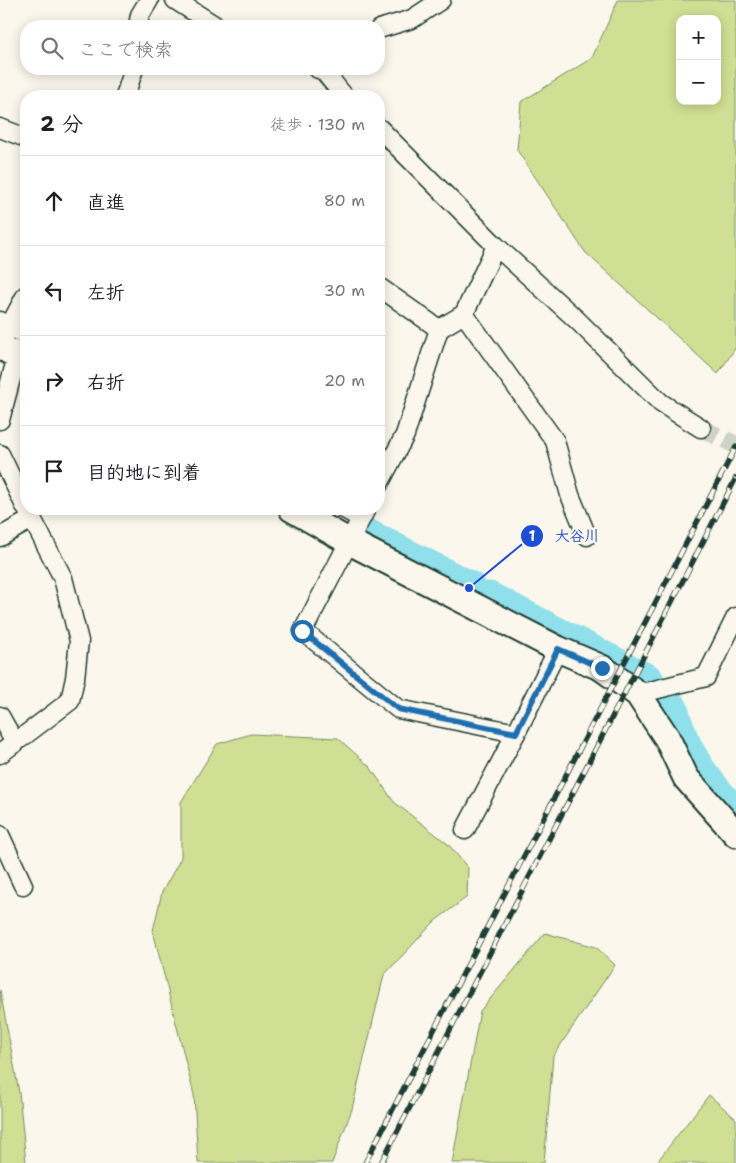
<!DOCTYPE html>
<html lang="ja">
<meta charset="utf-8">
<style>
body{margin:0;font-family:"Shantell Sans","Klee One",sans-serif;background:#f2f2f2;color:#202124}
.controls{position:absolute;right:15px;top:15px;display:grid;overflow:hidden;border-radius:10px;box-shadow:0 2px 12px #0003}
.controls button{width:45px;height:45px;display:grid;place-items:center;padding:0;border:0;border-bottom:1px solid #e0e0e0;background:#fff;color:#202124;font:25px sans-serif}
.stop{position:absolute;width:15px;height:15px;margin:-11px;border:4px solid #1f6fb2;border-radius:50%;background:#fff}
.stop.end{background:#1f6fb2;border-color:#fff;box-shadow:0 1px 5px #0008}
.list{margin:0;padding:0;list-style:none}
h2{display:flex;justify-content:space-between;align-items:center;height:65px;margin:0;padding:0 20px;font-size:21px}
h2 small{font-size:16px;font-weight:400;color:#757577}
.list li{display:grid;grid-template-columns:32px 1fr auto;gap:15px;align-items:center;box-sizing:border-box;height:90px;padding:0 20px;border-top:1px solid #e0e0e0}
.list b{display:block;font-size:19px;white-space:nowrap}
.list em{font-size:16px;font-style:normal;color:#757577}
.icon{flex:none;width:28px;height:28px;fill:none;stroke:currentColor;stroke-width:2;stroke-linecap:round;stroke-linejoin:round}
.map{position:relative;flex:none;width:736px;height:1163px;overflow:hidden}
.search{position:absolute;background:#fff;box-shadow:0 2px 12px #0003;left:20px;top:20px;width:365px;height:55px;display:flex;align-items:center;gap:12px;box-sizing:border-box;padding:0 18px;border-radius:20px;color:#757577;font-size:19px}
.panel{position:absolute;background:#fff;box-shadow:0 2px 12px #0003;left:20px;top:90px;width:365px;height:425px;border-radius:20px}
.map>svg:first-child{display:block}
.green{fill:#d0df93;stroke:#788e64;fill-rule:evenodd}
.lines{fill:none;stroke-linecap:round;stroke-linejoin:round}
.river{stroke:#90e0eb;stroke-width:35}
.street-tunnel{stroke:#cfd2c7;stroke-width:18;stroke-dasharray:18 9;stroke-linecap:butt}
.street-casing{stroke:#1f3d34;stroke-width:21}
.secondary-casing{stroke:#1f3d34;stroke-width:29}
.street{stroke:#fbf7ec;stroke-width:18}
.secondary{stroke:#fbf7ec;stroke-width:25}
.rail-casing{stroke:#1f3d34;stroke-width:5.5}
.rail{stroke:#fbf7ec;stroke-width:4;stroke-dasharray:11;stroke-linecap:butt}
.route{stroke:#1f6fb2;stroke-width:6}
.leader{fill:none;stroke:#1d4ed8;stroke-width:2}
.callout-dot{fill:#1d4ed8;stroke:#fbf7ec;stroke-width:2}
.mark-label{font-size:15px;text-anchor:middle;font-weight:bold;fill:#fff}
.callout-label{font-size:15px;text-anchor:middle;font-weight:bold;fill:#1d4ed8;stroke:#fbf7ec;stroke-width:4.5;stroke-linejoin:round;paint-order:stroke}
</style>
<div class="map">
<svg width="736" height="1163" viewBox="0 0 736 1163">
<rect width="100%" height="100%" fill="#fbf7ec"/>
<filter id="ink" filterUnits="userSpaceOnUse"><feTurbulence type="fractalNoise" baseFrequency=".02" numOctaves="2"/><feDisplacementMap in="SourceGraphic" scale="10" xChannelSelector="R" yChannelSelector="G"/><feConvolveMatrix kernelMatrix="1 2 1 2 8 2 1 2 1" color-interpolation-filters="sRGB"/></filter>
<g filter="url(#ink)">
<g class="green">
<path d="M618,0H736V347L718,374L585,252L517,150L521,102L592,58ZM680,19H717V101H680Z"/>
<path d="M251,734L338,738L370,767L394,802L448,844L468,868L467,897L435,921L384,975L352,1109L332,1163H198L194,1095L153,931L162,892L181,858V802L217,744Z"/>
<path d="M545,933L596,947L615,965L553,1056L544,1163H452L480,1011Z"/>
<path d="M0,990L19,1092L26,1163H0Z"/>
<path d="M709,1095L736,1119V1163H656Z"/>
</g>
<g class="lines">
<g class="river">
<path d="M365,535L469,588"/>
<path d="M489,599L647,681"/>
<path d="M671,709C682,753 705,783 736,815"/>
</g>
<path class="street-tunnel" d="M701,428L736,445"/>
<g class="street-casing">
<g id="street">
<path d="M175,0L216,26"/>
<path d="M138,26L140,15L149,0"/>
<path d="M379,29L412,19L441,0"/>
<path d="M318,69L323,70L344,96"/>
<path d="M125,96L134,69"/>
<path d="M0,128L26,138"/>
<path d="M379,128L496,246L577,320L661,403L701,428"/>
<path d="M379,287L439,329"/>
<path d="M464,314L555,441L570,495L587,536"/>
<path d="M0,321L26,335"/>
<path d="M0,344L26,295"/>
<path d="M0,420L17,356"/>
<path d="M0,454L26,508"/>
<path d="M379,484L405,435L439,329L464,314L496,246"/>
<path d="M344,509L361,518"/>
<path d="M366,509L303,631L398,709L516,733L558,649"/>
<path d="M0,537L32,519"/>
<path d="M638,694L706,677L736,617"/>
<path d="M0,716L15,743"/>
<path d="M0,754L70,701L75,678L79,641L63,578L27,509"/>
<path d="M465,830L516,733"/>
<path d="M0,835L23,885"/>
</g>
</g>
<g class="secondary-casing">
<g id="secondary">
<path d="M0,346L26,361"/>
<path d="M292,509L348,541L558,649L602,668L638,694L667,738L686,778L736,834"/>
</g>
</g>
<use href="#street" class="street"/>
<use href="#secondary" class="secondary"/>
<g class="rail-casing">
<g id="rail">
<path d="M365,1163L736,447"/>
<path d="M381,1163L736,478"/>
</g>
</g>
<use href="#rail" class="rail"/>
</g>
</g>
<g class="lines" filter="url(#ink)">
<path class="route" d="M302,631L398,709L516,733L558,649L602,668"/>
</g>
<path class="leader" d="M469 588L532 536"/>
<g class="callout-dot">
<circle cx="469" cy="588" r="5"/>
<circle cx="532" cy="536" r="12"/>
</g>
<g class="mark-label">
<text x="532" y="541">1</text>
</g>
<g class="callout-label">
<text x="577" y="541">大谷川</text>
</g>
</svg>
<div class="controls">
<button>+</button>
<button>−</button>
</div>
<div class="stop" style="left:302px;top:631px"></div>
<div class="stop end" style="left:602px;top:668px"></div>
<div class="search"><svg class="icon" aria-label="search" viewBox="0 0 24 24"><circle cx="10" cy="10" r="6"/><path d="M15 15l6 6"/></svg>ここで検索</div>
<section class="panel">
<h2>2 分<small>徒歩 · 130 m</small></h2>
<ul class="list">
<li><svg class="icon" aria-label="ahead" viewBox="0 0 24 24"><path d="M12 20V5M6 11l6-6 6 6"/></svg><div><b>直進</b></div><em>80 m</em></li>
<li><svg class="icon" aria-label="left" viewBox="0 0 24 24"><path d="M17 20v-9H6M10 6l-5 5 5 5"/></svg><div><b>左折</b></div><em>30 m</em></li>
<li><svg class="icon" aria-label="right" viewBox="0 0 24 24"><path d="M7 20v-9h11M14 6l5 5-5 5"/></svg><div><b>右折</b></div><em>20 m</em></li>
<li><svg class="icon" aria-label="arrive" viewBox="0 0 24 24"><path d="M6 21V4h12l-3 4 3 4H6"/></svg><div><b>目的地に到着</b></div></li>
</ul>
</section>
</div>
